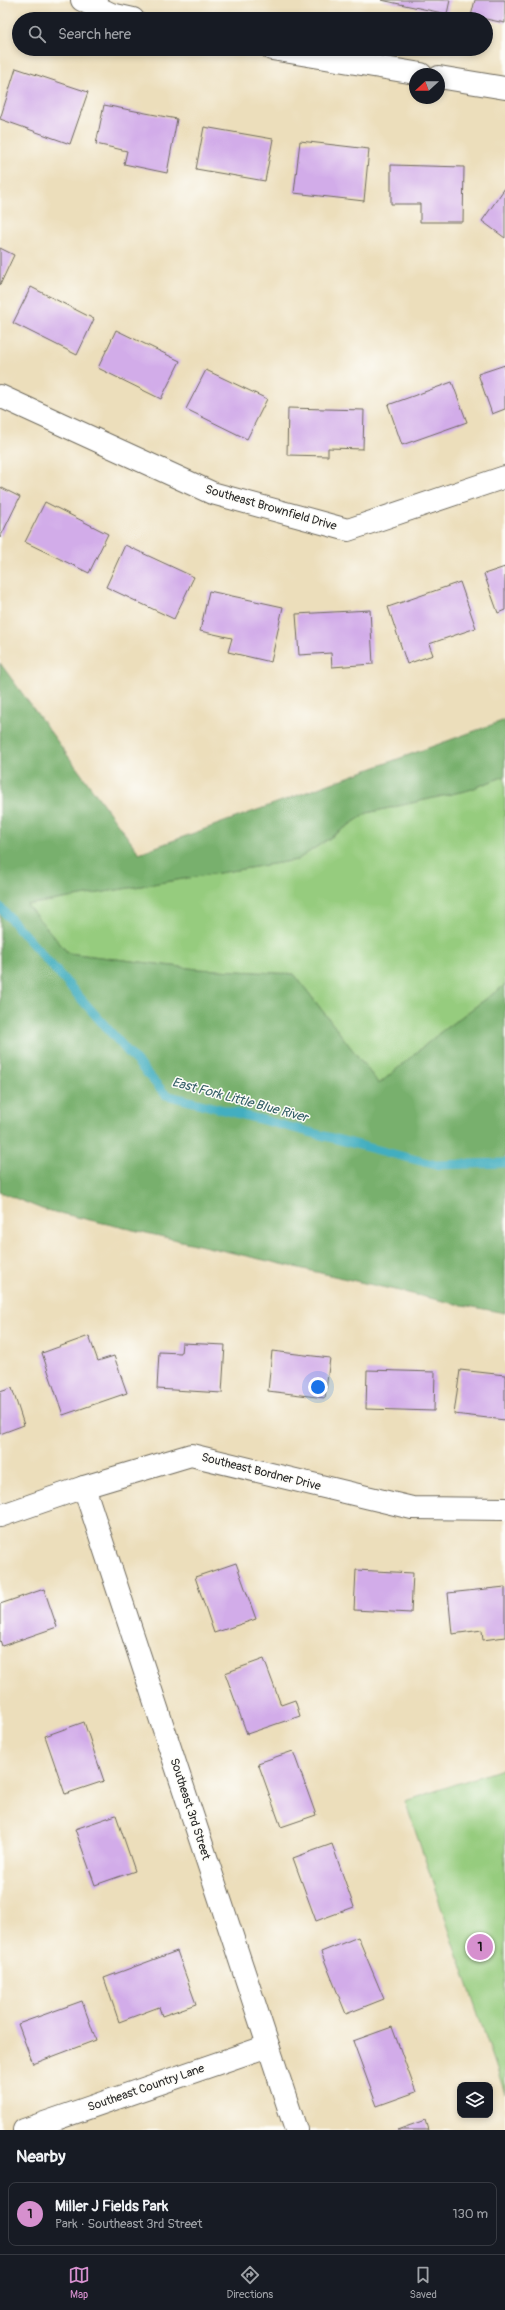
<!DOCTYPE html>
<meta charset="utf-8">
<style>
body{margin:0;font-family:Pangolin,sans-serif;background:#20242c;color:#f1f3f6}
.controls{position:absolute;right:12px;bottom:12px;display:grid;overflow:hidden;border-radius:8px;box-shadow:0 2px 6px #0003}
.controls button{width:36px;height:36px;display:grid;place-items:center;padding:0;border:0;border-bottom:1px solid #363941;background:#171b24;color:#f1f3f6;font:20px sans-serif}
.compass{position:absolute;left:409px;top:68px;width:36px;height:36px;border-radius:50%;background:#171b24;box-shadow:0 2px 6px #0003;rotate:249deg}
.you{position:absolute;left:318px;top:1387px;width:14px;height:14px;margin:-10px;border:3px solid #fff;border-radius:50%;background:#1a73e8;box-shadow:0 0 0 6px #1a73e833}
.badge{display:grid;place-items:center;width:26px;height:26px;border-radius:50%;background:#d690ce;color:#111;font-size:13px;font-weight:700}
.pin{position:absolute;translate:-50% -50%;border:2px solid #fff;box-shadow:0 1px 4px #0006}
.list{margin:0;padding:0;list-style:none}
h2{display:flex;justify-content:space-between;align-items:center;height:52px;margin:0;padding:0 16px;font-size:17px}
h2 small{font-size:13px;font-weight:400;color:#9ea1a6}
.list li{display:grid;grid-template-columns:26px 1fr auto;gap:12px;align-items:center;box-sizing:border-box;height:64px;margin:0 8px 8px;padding:0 8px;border:1px solid #363941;border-radius:8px}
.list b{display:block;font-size:15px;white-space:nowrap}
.list p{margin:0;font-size:13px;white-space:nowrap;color:#9ea1a6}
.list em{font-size:13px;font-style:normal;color:#9ea1a6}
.icon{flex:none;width:22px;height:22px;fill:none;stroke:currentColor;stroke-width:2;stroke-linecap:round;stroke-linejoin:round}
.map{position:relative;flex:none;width:505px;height:2130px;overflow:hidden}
.search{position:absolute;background:#171b24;box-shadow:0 2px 6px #0003;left:12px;right:12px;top:12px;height:44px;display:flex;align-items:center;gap:10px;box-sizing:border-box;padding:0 14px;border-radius:22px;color:#9ea1a6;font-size:15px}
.sheet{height:124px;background:#171b24}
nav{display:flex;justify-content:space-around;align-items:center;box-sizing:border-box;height:56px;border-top:1px solid #363941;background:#171b24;font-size:11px;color:#9ea1a6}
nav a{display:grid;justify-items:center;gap:2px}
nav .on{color:#d690ce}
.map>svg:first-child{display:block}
.green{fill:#96cc7e;stroke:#607c54}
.forest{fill:#78b06d;stroke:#526e4c}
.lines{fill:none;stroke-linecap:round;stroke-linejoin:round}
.stream{stroke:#42aec0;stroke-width:9}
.building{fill:#d2ace9}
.minor-casing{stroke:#6f6a5d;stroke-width:24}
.minor{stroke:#fff;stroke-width:22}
.labels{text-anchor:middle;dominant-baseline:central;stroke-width:3;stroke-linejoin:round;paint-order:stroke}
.street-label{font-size:12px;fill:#2b2b2b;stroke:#fdfcf7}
.water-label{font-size:13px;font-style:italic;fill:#345f67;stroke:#fdfcf7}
</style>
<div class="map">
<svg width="505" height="2130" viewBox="0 0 505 2130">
<rect width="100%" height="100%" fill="#fdfcf7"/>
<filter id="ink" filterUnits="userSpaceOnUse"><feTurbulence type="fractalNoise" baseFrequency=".025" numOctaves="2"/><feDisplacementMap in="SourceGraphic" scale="8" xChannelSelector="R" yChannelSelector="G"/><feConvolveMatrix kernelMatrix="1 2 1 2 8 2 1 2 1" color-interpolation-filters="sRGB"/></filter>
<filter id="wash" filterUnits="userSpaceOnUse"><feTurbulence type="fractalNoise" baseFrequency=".012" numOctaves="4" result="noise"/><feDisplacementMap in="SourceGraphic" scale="16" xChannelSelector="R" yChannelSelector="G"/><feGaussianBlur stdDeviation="0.9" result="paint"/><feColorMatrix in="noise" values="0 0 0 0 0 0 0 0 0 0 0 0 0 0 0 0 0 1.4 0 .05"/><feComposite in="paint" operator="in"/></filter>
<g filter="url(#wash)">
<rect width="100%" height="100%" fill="#ecdebb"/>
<g class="green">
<path d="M505,776V985L442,1031L379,1084L294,974L197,969L68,953L26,905L297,860L367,813L469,790Z"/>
<path d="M505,1768V2093L405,1801Z"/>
</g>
<path class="forest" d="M0,663L139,853L505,720V776L469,790L367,813L297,860L27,905L68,953L197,969L294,974L379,1084L442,1031L505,985V1313L447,1302L42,1209L0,1192Z"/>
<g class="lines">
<path class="stream" d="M0,907L166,1095L436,1165L505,1163"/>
</g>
<g id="blocks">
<g class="building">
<path d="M381,0H450L447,14Z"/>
<path d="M475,0H505V23L471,16Z"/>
<path d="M16,68L88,92L70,144L0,119Z"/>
<path d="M104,105L177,119L167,173L124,164L127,151L96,144Z"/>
<path d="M204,127L273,139L265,181L196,169Z"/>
<path d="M300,141L369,149L364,201L294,193Z"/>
<path d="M391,165L464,167L463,222H420V204H391Z"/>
<path d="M505,188V238L482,221Z"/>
<path d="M0,248L14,255L0,285Z"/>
<path d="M31,287L94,319L77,355L13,323Z"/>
<path d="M116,330L180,361L161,399L98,368Z"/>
<path d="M505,365V409L492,414L478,374Z"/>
<path d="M206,370L267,399L247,439L186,409Z"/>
<path d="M452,382L467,422L402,445L388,405Z"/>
<path d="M288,408L364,410L363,449L328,448V456L287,455Z"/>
<path d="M0,487L20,497L0,538Z"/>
<path d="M45,502L108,534L89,573L25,542Z"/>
<path d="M125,545L194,577L174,619L106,587Z"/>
<path d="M505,567V610L498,613L484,574Z"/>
<path d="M460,582L476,628L429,644L433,655L407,664L388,607Z"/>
<path d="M209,591L283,607L271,662L228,652L232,638L200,631Z"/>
<path d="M370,610L373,664L332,667L331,653L299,655L296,614Z"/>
<path d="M89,1336L98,1361L114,1356L127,1393L63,1415L42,1353Z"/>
<path d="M182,1343L225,1345L222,1393L157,1389L159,1352L181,1353Z"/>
<path d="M272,1351L330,1358L325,1398L268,1391Z"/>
<path d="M367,1370L435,1372L434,1411L366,1409Z"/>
<path d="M460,1370L505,1375V1420L454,1414Z"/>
<path d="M12,1388L24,1425L0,1434V1392Z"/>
<path d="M236,1563L256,1619L214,1633L195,1577Z"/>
<path d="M356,1570L413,1573L411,1613L354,1610Z"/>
<path d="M505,1587V1637L483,1640L482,1630L452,1634L448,1593Z"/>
<path d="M44,1589L57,1627L2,1646L0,1640V1604Z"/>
<path d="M264,1659L281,1705L295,1700L300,1716L247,1734L225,1673Z"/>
<path d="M84,1722L104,1781L65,1794L45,1736Z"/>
<path d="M293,1751L316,1815L281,1827L258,1763Z"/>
<path d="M116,1815L135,1871L95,1885L75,1829Z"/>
<path d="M332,1844L354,1907L316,1921L293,1858Z"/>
<path d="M358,1937L384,1999L346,2014L321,1952Z"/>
<path d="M177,1951L196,2004L162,2016L159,2007L119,2022L104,1978Z"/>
<path d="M82,2001L96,2040L33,2064L18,2024Z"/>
<path d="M392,2027L416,2092L377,2106L353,2041Z"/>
<path d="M425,2120L428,2130H397Z"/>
</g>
</g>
</g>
<g filter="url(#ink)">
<use href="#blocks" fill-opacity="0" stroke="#6f6a5d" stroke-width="1"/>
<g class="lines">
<g class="minor-casing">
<g id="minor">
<path d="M82,0L111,14L133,19"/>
<path d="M272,49L421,74"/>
<path d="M439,77L505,88"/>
<path d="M0,396L212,493L348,530L505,477"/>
<path d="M84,1487L296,2130"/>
<path d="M0,1516L84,1487L191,1455L412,1508L505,1509"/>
<path d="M24,2130L268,2046"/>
</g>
</g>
<use href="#minor" class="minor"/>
</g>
</g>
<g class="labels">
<g class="street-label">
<text transform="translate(271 508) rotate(16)">Southeast Brownfield Drive</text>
<text transform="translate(261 1472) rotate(14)">Southeast Bordner Drive</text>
<text transform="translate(190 1809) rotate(72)">Southeast 3rd Street</text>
<text transform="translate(146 2088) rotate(-19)">Southeast Country Lane</text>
</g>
<g class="water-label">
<text transform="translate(240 1100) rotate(15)">East Fork Little Blue River</text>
</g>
</g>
</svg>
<div class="controls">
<button><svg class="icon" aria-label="layers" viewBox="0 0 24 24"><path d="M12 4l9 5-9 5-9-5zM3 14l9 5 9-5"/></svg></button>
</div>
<svg class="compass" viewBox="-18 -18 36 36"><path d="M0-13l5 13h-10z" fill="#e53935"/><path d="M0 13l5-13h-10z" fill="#9ea1a6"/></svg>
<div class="you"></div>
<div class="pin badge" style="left:480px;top:1947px">1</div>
<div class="search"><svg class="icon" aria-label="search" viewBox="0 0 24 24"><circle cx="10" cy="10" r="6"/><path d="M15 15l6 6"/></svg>Search here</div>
</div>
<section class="sheet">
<h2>Nearby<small></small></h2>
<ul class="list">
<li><span class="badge">1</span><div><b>Miller J Fields Park</b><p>Park · Southeast 3rd Street</p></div><em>130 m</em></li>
</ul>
</section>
<nav>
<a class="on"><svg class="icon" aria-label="map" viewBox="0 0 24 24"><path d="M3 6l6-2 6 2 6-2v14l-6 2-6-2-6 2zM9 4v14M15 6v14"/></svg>Map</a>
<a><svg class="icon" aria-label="directions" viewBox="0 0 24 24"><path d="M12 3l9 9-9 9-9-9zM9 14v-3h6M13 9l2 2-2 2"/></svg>Directions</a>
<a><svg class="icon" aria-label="saved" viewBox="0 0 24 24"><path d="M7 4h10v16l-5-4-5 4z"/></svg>Saved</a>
</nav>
